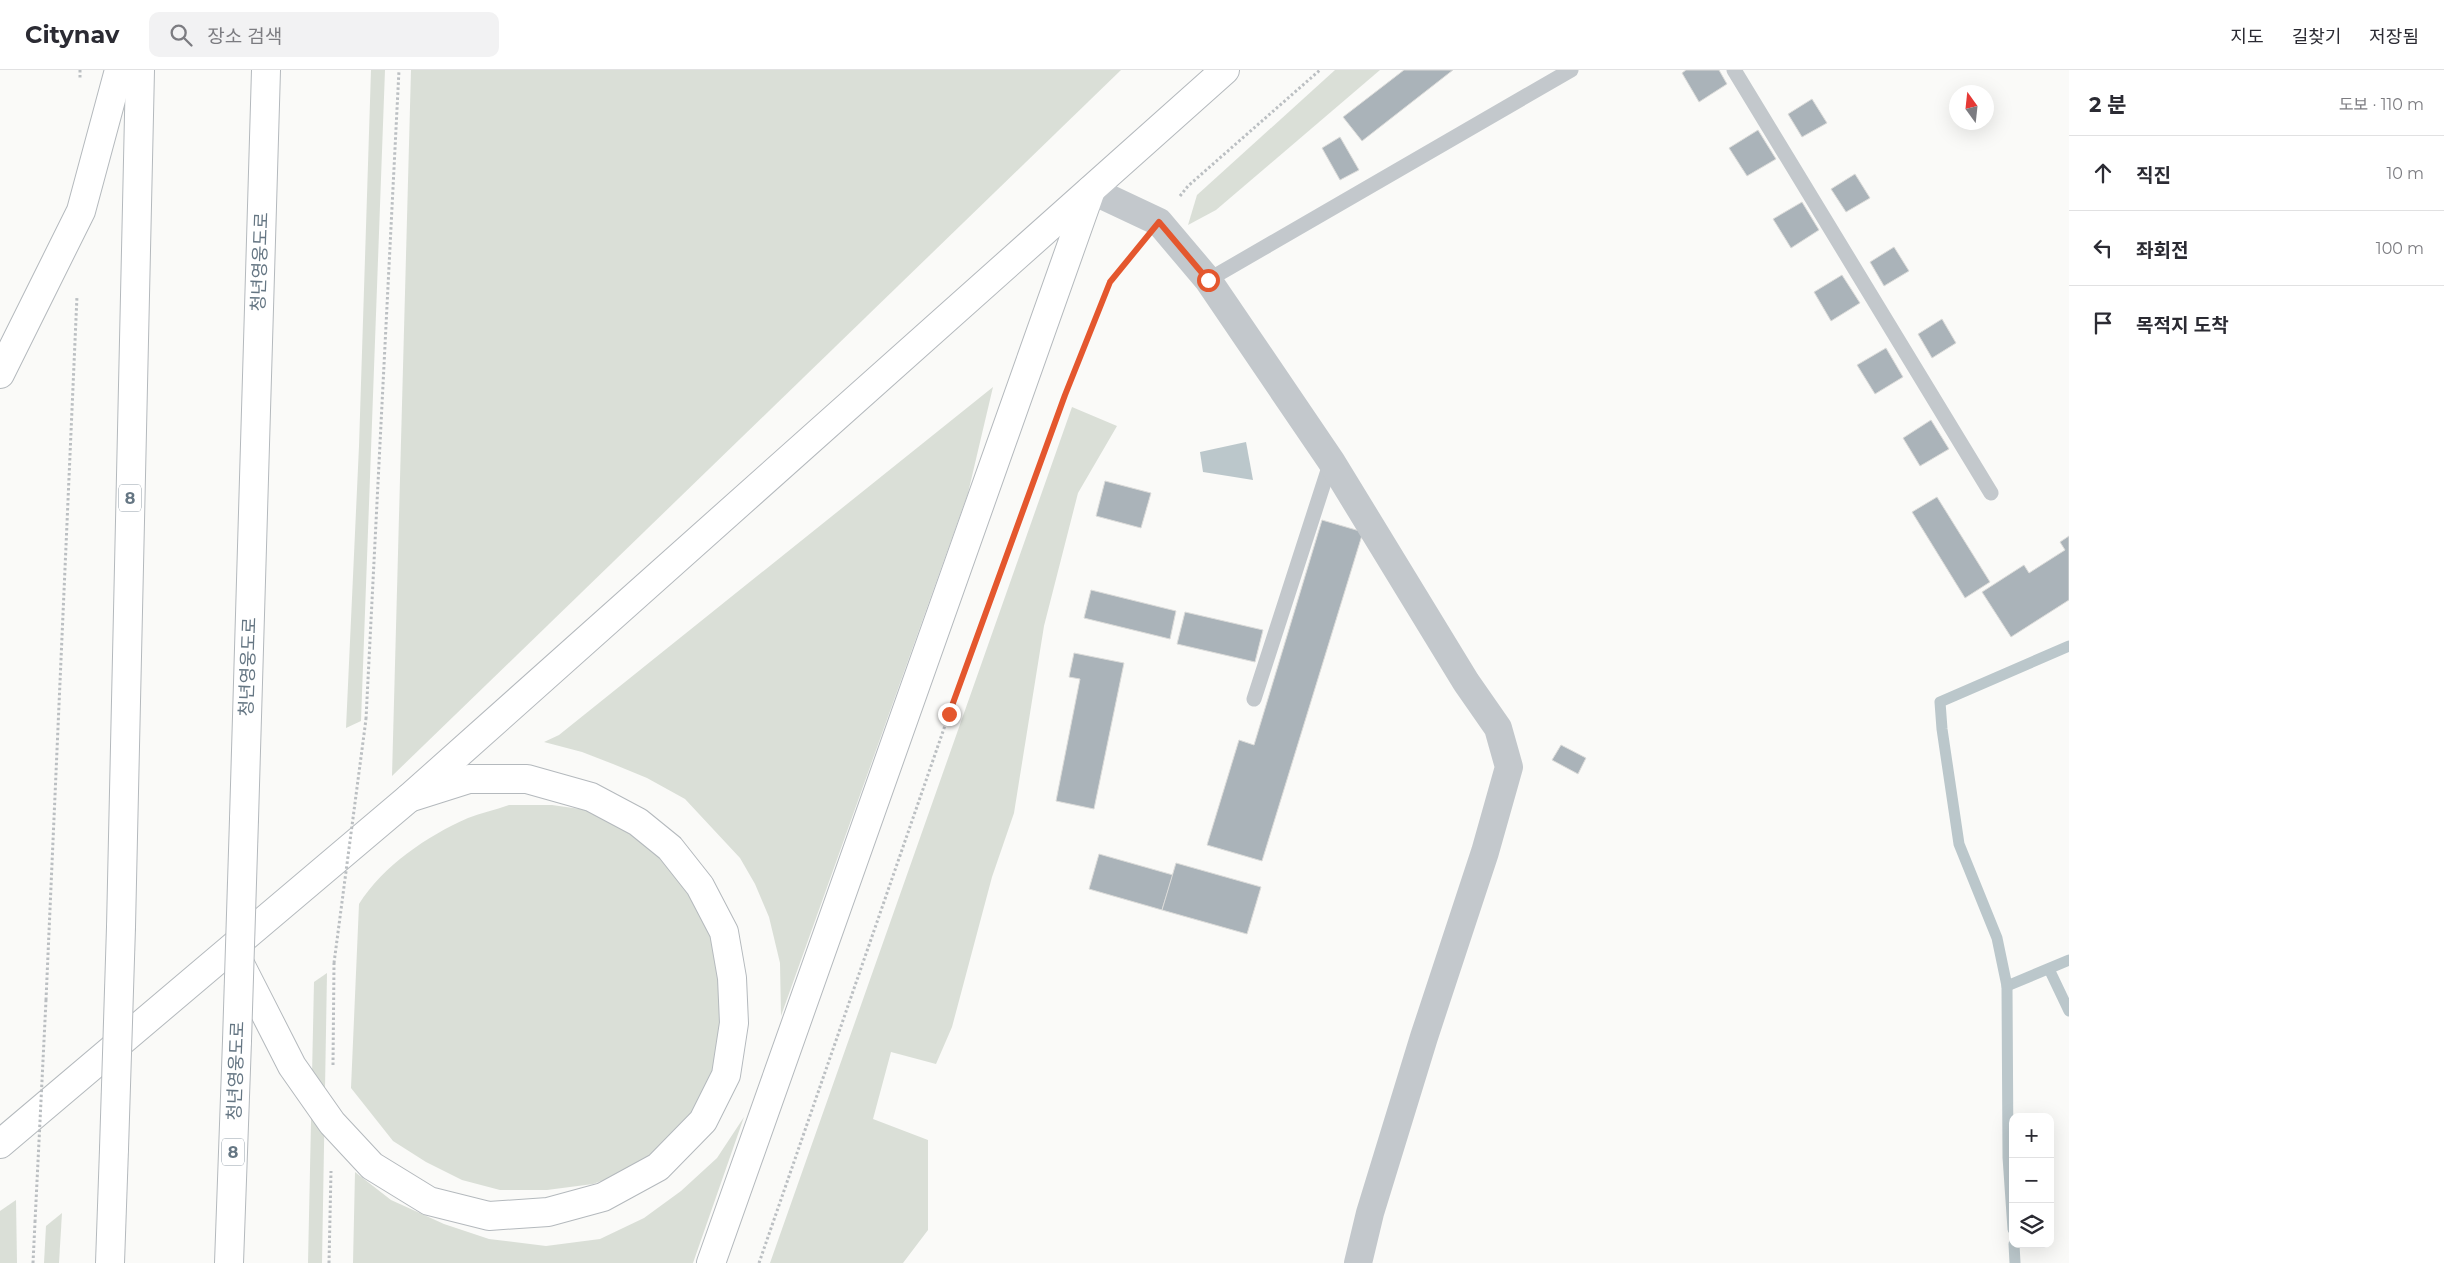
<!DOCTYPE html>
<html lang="ko">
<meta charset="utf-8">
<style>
body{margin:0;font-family:Montserrat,"Noto Sans KR",sans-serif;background:#f2f2f3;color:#2b2b33}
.controls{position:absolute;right:15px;bottom:15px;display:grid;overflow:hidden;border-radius:10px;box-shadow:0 5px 20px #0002}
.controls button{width:45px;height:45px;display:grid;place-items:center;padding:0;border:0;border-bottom:1px solid #e1e1e2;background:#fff;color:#2b2b33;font:25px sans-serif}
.compass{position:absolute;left:1949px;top:15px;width:45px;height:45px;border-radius:50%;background:#fff;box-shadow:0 5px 20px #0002;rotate:345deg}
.stop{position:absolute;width:15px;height:15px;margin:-11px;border:4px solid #e4572e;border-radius:50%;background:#fff}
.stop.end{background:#e4572e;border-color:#fff;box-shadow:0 1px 5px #0008}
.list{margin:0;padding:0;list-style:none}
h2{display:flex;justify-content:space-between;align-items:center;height:65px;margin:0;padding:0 20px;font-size:21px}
h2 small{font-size:16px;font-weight:400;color:#7c7c81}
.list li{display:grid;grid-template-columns:32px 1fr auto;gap:15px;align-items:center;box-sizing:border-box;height:75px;padding:0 20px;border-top:1px solid #e1e1e2}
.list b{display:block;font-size:19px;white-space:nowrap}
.list em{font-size:16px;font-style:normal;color:#7c7c81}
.icon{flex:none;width:28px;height:28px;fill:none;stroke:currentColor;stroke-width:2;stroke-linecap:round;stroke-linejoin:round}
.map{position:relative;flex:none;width:2069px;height:1193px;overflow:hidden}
header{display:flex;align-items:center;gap:30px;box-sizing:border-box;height:70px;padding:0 25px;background:#fff;border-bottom:1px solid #e1e1e2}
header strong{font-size:24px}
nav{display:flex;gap:28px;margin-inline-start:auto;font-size:18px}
.search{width:350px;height:45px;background:#f2f2f3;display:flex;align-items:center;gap:12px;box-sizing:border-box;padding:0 18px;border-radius:10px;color:#7c7c81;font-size:19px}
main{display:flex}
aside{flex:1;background:#fff}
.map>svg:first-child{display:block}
.green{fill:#dadfd7}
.water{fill:#bbc7cb}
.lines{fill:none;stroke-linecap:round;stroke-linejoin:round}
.stream{stroke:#bbc7cb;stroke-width:11}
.building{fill:#aab3b9;stroke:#dcdcda}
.trunk-casing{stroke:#b4b9bd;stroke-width:30}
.motorway-casing{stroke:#b4b9bd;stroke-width:30}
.path{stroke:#bbbfc2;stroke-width:3;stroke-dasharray:2.5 2.5;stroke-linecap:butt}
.service{stroke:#c3c8cc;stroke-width:15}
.minor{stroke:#c3c8cc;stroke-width:28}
.trunk{stroke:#fff;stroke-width:28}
.motorway{stroke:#fff;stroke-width:28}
.motorway-bridge-casing{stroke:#b4b9bd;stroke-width:30;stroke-linecap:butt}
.path-bridge{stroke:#bbbfc2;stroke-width:3;stroke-dasharray:2.5 2.5;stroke-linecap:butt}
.motorway-bridge{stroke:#fff;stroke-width:28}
.route{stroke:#e4572e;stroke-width:6}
.labels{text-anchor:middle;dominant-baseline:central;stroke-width:5;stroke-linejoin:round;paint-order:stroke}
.shield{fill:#fff;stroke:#939fa8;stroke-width:1}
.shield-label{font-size:16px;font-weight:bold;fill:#657683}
.street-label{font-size:18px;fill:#657683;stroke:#fff}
</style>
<header>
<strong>Citynav</strong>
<div class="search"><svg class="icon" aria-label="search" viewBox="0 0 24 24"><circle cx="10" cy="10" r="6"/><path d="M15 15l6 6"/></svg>장소 검색</div>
<nav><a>지도</a><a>길찾기</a><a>저장됨</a></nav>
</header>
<main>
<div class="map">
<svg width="2069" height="1193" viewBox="0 0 2069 1193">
<rect width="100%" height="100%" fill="#fafaf8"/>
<g class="green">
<path d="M371,0H385L361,651L346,658L359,376Z"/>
<path d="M411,0H1121L392,706Z"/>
<path d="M1335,0H1380L1216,140L1188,155L1197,125Z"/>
<path d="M993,317L968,423L781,946L780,893L769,847L755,814L740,788L685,729L647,708L613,694L582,682L544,672L559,665Z"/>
<path d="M1072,337L1117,356L1078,423L1044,556L1014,743L992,807L952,957L936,994L891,982L873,1049L928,1070V1160L903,1193H770Z"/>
<path d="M509,735H552L594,741L635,762L673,797L721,872V977L713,1009L692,1047L666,1076L638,1097L593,1114L547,1120H500L462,1110L426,1092L393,1071L351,1018L359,834C383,796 427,766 468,748C481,743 495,740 509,735Z"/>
<path d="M327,903L322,1193H308L314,912Z"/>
<path d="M744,1047L693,1193H353L355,1102L391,1130L444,1154L489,1169L546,1176L600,1169L644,1148L681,1121L717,1088Z"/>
<path d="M16,1130L17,1193H0V1141Z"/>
<path d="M62,1143L59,1193H44L46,1156Z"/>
</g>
<path class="water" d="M1246,372L1253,410L1203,402L1200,382Z"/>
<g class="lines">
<g class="stream">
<path d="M2049,899L2069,941"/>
<path d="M2007,916L2069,890"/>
<path d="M2013,1159L2008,1087L2007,916L1997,868L1959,774L1942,659L1940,632L2069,576"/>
<path d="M2014,1174L2015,1193"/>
</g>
</g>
<g class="building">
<path d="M1404,0H1453L1362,71L1343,47Z"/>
<path d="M1686,0H1719L1727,14L1699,32L1682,3Z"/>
<path d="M1812,29L1827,53L1802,67L1788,44Z"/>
<path d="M1758,60L1776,89L1747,106L1729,78Z"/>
<path d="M1340,67L1359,100L1340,110L1322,78Z"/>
<path d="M1855,104L1870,128L1846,142L1831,119Z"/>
<path d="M1802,132L1819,160L1791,178L1773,149Z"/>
<path d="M1894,177L1909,201L1884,216L1870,192Z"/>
<path d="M1842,205L1860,233L1831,251L1814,222Z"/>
<path d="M1942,249L1956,273L1932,288L1918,264Z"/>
<path d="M1886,278L1903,307L1875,324L1857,295Z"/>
<path d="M1931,350L1949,379L1920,396L1903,368Z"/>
<path d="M1105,411L1151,423L1141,458L1096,446Z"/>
<path d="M1937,427L1990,512L1965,528L1912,442Z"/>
<path d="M1322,450L1363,462L1262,791L1207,775L1239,670L1254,675Z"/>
<path d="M2069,466V530L2011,567L1982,522L2024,495L2029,503L2065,480L2060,472Z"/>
<path d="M1091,520L1176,541L1170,569L1084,548Z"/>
<path d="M1185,542L1263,560L1255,592L1177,574Z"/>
<path d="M1074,583L1124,593L1094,739L1056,731L1080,609L1069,607Z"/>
<path d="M1561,675L1586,688L1578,704L1552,690Z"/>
<path d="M1099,784L1173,805L1162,840L1089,819Z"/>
<path d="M1176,793L1261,817L1247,864L1162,840Z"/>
</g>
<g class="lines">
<g class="trunk-casing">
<path id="trunk" d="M0,1074L409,728L1225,0"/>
</g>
<g class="motorway-casing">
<g id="motorway">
<path d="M0,304L81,141L119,0"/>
<path d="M244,749L266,0"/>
<path d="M121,857L140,0"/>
<path d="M239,892L292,996L332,1053L372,1096L429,1131L489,1146L548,1142L603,1127L658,1097L703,1051L726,1005L734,953L732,908L724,862L700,816L670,778L638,752L591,727L527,709H469L409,728"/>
<path d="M110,1193L114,1079"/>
<path d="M229,1193L237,971"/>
<path d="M711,1193L1091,120"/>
</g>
</g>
<g class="path">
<path d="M80,0V9"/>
<path d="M1180,126L1188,116L1320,0"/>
<path d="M366,649L399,0"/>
<path d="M46,930L77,226"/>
<path d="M333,995L334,893"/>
<path d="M33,1193L35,1152"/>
<path d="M329,1193L331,1101"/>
<path d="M759,1193L949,644L1065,325L1110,212L1138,177"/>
</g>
<g class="service">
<path d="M1734,0L1991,423"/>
<path d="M1208,210L1571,0"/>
<path d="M1254,629L1331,391"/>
</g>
<path class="minor" d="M1091,120L1159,152L1208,210L1331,391L1466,612L1498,658L1509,697L1485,782L1424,967L1370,1143L1358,1193"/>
<use href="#trunk" class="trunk"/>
<use href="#motorway" class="motorway"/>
<g class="motorway-bridge-casing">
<g id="motorway-bridge">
<path d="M237,971L244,749"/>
<path d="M114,1079L121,857"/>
</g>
</g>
<g class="path-bridge">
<path d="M334,893L366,649"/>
<path d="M35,1152L46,930"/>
</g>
<use href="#motorway-bridge" class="motorway-bridge"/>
</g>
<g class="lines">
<path class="route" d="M949,644L1065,325L1110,212L1159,152L1208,210"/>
</g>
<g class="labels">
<g class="shield">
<rect x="119" y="414.5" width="22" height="27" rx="4"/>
<rect x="222" y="1068.5" width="22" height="27" rx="4"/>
</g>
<g class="shield-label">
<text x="130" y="428">8</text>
<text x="233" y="1082">8</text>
</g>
<g class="street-label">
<text transform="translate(260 192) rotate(-88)">청년영웅도로</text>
<text transform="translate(248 597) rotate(-88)">청년영웅도로</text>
<text transform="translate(236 1001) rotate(-88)">청년영웅도로</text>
</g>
</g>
</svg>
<div class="controls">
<button>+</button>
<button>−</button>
<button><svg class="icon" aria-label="layers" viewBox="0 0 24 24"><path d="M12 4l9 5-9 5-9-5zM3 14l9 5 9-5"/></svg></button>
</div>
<svg class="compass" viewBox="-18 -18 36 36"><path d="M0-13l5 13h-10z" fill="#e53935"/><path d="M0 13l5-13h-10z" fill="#7c7c81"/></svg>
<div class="stop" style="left:1208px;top:210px"></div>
<div class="stop end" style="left:949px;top:644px"></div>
</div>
<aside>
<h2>2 분<small>도보 · 110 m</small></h2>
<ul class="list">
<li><svg class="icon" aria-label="ahead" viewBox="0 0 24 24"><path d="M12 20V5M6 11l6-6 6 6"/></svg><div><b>직진</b></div><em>10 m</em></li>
<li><svg class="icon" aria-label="left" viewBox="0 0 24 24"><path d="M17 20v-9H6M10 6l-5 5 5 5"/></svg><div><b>좌회전</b></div><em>100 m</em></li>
<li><svg class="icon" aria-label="arrive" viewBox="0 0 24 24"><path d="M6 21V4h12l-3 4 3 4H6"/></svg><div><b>목적지 도착</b></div></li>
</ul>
</aside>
</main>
